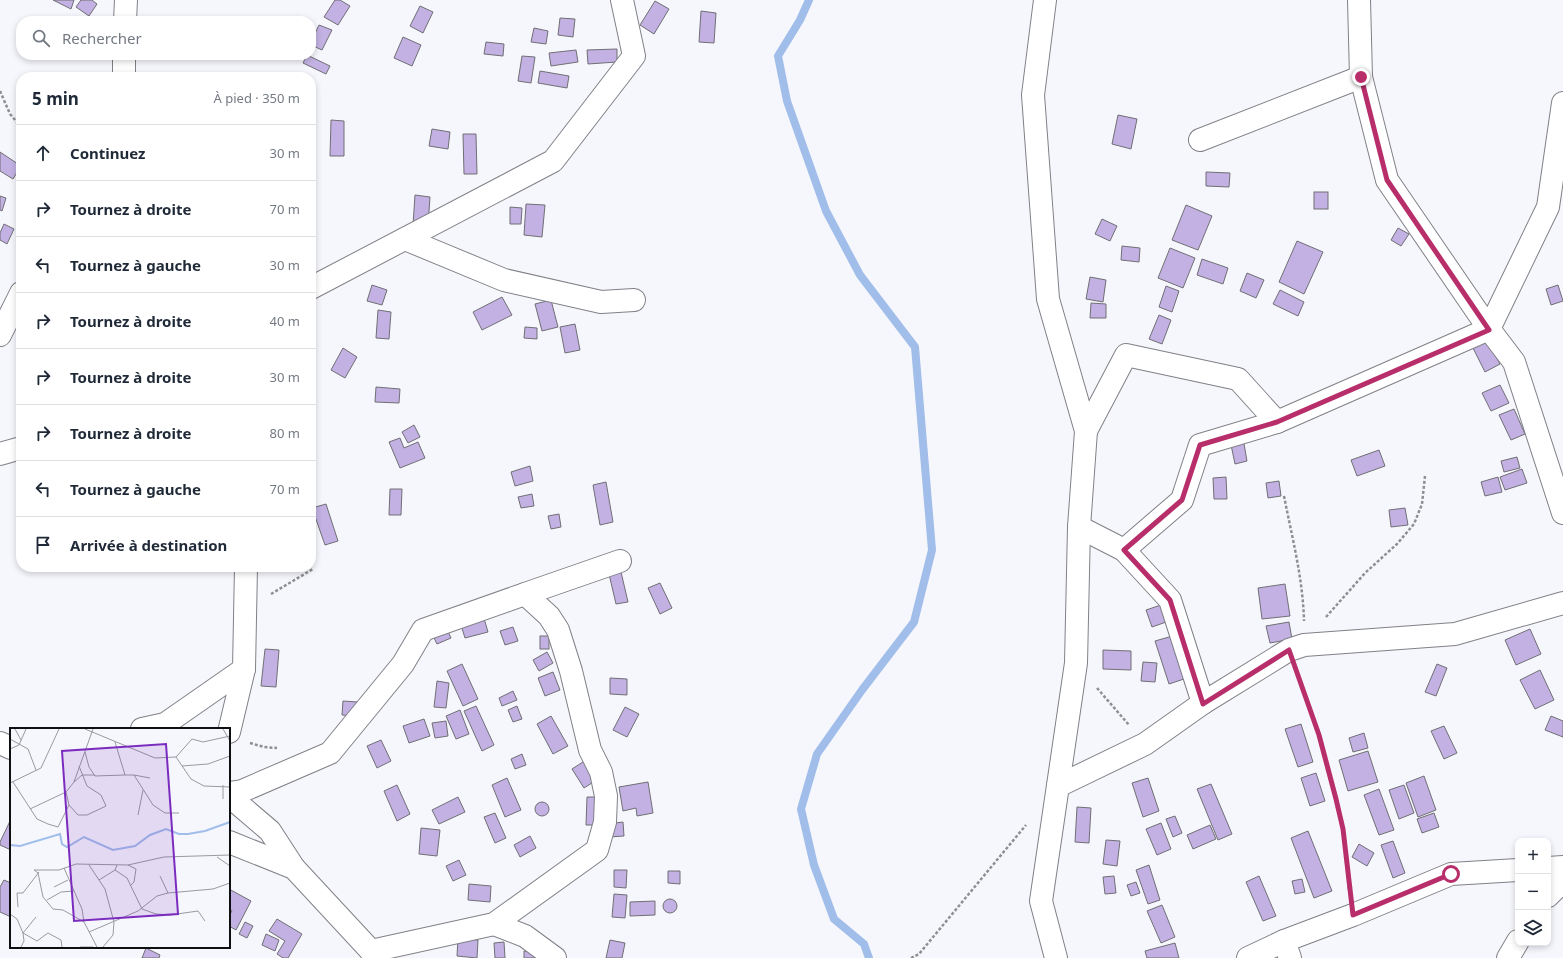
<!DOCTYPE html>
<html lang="fr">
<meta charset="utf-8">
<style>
body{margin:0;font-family:"Noto Sans",sans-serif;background:#f6f6f7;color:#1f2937}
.controls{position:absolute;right:12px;bottom:12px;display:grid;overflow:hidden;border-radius:8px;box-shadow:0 2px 6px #0003}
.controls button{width:36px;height:36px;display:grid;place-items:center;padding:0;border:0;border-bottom:1px solid #e0e1e3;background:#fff;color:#1f2937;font:20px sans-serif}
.stop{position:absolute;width:12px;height:12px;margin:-9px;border:3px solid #b82e6a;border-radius:50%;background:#fff}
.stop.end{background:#b82e6a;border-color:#fff;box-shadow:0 1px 4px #0008}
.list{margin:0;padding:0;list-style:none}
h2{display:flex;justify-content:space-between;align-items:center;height:52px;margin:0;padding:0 16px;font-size:17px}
h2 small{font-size:13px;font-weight:400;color:#747a83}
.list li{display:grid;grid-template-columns:26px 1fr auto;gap:12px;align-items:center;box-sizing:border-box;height:56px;padding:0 16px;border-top:1px solid #e0e1e3}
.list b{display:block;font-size:15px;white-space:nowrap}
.list em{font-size:13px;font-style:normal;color:#747a83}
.icon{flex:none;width:22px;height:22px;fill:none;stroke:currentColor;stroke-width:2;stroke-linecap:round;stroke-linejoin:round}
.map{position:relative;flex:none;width:1563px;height:958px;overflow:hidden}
.search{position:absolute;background:#fff;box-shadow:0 2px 6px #0003;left:16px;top:16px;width:300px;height:44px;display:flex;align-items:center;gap:10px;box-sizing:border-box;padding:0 14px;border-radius:16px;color:#747a83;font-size:15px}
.panel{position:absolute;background:#fff;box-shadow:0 2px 6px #0003;left:16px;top:72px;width:300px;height:500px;border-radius:16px}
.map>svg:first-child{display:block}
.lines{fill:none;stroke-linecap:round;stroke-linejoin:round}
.stream{stroke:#a1bdea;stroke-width:8}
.building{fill:#c2b1e2;stroke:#706f74}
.minor-casing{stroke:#808187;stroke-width:24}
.path{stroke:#8e8f93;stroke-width:2.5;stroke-dasharray:3 2;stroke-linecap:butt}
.minor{stroke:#fff;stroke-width:22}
.route{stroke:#b82e6a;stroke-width:5}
.inset-river{fill:none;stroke:#a1bdea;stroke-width:2}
.inset-road{fill:none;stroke:#999a9f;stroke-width:1}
.view{fill:#7b2cbf;fill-opacity:0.15;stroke:#7b2cbf;stroke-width:2}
.inset-edge{fill:none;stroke:#0e0f11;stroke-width:2}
</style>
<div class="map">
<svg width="1563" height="958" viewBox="0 0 1563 958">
<rect width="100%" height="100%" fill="#f6f7fd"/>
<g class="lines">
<path class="stream" d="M809,0L800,20L778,56L787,101L826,211L860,275L915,347L932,550L914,622L862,690L817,754L801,809L814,865L834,919L864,944L869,958"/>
</g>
<g class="building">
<path d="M53,0H74L71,9Z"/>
<path d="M81,0H92L97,4L89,16L76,7Z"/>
<path d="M335,0H340L350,6L338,25L324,17Z"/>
<path d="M655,1L669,9L654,34L640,25Z"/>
<path d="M420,6L433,12L423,33L410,26Z"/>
<path d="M701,11L716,13L714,43L699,42Z"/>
<path d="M560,18L575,19L573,37L558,35Z"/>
<path d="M319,25L332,30L322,50L311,45V42Z"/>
<path d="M534,28L548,31L546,44L531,42Z"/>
<path d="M403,37L421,45L412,66L394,58Z"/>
<path d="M486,42L504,44L503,56L484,54Z"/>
<path d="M617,49V62L588,64L587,50Z"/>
<path d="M576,50L578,62L551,66L549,53Z"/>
<path d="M307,55L330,66L326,74L303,63Z"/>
<path d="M522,56L535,57L531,83L518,81Z"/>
<path d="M540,71L569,76L567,88L538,83Z"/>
<path d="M1118,115L1137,119L1131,149L1112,144Z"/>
<path d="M331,120L344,121V156H330Z"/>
<path d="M432,129L450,132L448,149L429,146Z"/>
<path d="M463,134H476L477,174H464Z"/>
<path d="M0,152L21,166L13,179L0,171Z"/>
<path d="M1206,172L1230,173L1229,187L1206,186Z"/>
<path d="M21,188V198L17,196Z"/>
<rect x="1314" y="192" width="14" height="17"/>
<path d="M415,195L430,197L428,226L413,225Z"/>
<path d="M0,196L6,198L2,211L0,210Z"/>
<path d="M526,204L545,205L542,237L524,235Z"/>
<path d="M1186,205L1212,216L1198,250L1172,240Z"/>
<path d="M510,207L522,208L521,224H510Z"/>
<path d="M1102,219L1117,226L1110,241L1095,234Z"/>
<path d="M4,224L14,229L7,244L0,240V233Z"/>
<path d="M1398,228L1409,234L1401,246L1391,240Z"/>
<path d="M1297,241L1323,252L1304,294L1279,282Z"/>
<path d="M1122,246L1140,248L1139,262L1121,260Z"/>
<path d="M1170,248L1195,258L1183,288L1158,278Z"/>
<path d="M1202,259L1228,268L1223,284L1197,275Z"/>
<path d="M1247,273L1264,280L1256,298L1240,291Z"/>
<path d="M1090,277L1106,280L1103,302L1086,299Z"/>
<path d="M372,285L387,290L382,305L367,301Z"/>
<path d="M1558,285L1563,301L1551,305L1546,289Z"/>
<path d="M1166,286L1179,291L1172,312L1159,307Z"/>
<path d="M1280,290L1304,302L1298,316L1273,304Z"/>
<path d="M502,297L512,315L482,330L473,312Z"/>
<path d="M551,300L558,327L542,331L535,304Z"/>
<path d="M1091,303L1106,304V318H1090Z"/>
<path d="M378,310L391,312L389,339L376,338Z"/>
<path d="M1159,315L1171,320L1162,344L1149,339Z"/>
<path d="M575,324L580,350L565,353L560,327Z"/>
<path d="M525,327L537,328V339L524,338Z"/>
<path d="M1488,341L1500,364L1485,372L1473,348Z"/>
<path d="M343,348L357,357L345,378L331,370Z"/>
<path d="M1500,385L1509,403L1491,411L1482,393Z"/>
<path d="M376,387L400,389L399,403L375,402Z"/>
<path d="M1514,409L1525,434L1511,440L1499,415Z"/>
<path d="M414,425L420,437L408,443L402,432Z"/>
<path d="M400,438L404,448L418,442L425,458L400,468L389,442Z"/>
<path d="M1243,438L1247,461L1235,464L1230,440Z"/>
<path d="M1379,450L1385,466L1357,476L1351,460Z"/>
<path d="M1517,457L1520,468L1504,472L1501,461Z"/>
<path d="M530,466L533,481L515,486L511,472Z"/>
<path d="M1522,469L1527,483L1505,490L1500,477Z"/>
<path d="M1226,477L1227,499H1214L1213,478Z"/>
<path d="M1498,477L1502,492L1485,496L1481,482Z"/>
<path d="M1279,481L1281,496L1268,498L1266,483Z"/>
<path d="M606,482L613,522L600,525L593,485Z"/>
<path d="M390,489H402L401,515H389Z"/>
<path d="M532,494L534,506L521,508L518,497Z"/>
<path d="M326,504L338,541L325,545L312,508Z"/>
<path d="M1405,508L1408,525L1391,527L1389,510Z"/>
<path d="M559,514L561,527L551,529L548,516Z"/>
<path d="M621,572L628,602L616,604L609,574Z"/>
<path d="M660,583L672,608L660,614L648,588Z"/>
<path d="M1285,584L1290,616L1262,619L1258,588Z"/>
<path d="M1164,604L1169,621L1152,627L1146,610Z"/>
<path d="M483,615L488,632L465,638L460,622Z"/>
<path d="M1289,622L1292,639L1270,643L1266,626Z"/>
<path d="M446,627L451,638L437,644L432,634Z"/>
<path d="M513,627L518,641L505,645L500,631Z"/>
<path d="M1530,629L1541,654L1516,665L1505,640Z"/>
<path d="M1176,635L1190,677L1169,684L1155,641Z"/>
<rect x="540" y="636" width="9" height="13"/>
<path d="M265,649L279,650L276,687L261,686Z"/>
<path d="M1103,650L1131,651V670L1103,669Z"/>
<path d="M547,652L553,663L539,671L533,660Z"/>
<path d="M1143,662L1157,663L1155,682L1141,681Z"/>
<path d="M462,664L478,699L463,706L447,671Z"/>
<path d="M1437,664L1447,668L1436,696L1425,692Z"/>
<path d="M1540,670L1554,700L1535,709L1520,680Z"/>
<path d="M553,672L560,690L545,696L538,678Z"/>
<path d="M610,678L627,679V695L610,694Z"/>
<path d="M437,681L449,683L446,708L434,707Z"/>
<path d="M513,691L517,700L502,706L499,698Z"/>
<path d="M343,701L358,702L357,716L342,715Z"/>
<path d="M476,706L494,745L482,751L464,711Z"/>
<path d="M517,706L522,719L513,722L508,710Z"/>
<path d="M625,707L639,714L627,737L613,730Z"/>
<path d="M460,710L469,734L456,739L446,716Z"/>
<path d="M551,716L568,746L553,754L537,724Z"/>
<path d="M1551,716L1563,721V737L1545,730Z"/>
<path d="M424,719L430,736L409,743L403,726Z"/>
<path d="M446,721L448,736L435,738L432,723Z"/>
<path d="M1301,724L1313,762L1298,767L1285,729Z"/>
<path d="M1444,726L1457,753L1444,759L1431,731Z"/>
<path d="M1364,733L1368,748L1353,752L1349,738Z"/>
<path d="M381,740L391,761L377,768L367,746Z"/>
<path d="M1368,751L1378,782L1348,791L1339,760Z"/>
<path d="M522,754L526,765L515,769L511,759Z"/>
<path d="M586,760L598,779L584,788L572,769Z"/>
<path d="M1316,773L1325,801L1310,806L1301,778Z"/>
<path d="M1424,776L1436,810L1418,817L1406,783Z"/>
<path d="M507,778L521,810L505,817L492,785Z"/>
<path d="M1148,778L1159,811L1143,817L1132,783Z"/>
<path d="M648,782L653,813L637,816L636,808L623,811L619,787Z"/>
<path d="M1211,784L1232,834L1218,840L1197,789Z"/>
<path d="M397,785L410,814L397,821L384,791Z"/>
<path d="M1404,785L1414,813L1399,819L1389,790Z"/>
<path d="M1379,789L1394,830L1379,835L1364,795Z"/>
<path d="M458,797L465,812L439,824L432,810Z"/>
<path d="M587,797H602V825H586Z"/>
<circle cx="542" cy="809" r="7"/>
<path d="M1077,807L1091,808L1089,843L1075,842Z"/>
<path d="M495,813L506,838L495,843L484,817Z"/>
<path d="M1434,813L1439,827L1422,833L1417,819Z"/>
<path d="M1175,816L1182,833L1173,837L1166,819Z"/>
<path d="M11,819V850L0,845V842Z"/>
<path d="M623,822L624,836L609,837L607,824Z"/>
<path d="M1161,823L1171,849L1157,855L1146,829Z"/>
<path d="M1210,825L1216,839L1193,849L1187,835Z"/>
<path d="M421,828L440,830L437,856L419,854Z"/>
<path d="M1308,831L1332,891L1314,898L1291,838Z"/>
<path d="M530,836L536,848L520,857L514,845Z"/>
<path d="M1106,840L1120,841L1117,866L1103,864Z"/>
<path d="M1393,841L1405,873L1393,878L1381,845Z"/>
<path d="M1359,844L1374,853L1367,866L1352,857Z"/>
<path d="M459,860L466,875L453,881L446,866Z"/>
<path d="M1149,865L1160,900L1148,904L1136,870Z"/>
<path d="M614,870H627L626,888L614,887Z"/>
<path d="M668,871H680V884L668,883Z"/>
<path d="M1114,876L1116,893L1105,894L1103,877Z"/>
<path d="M1259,876L1276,916L1263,921L1246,882Z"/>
<path d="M1302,879L1305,892L1295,894L1292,881Z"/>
<path d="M4,880L11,883V917L0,912V887Z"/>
<path d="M1136,882L1140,893L1131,896L1127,885Z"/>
<path d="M469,884L491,886L490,902L468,900Z"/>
<path d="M229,889L251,901L236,930L229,926V916L232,911L229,909Z"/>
<path d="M614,894L627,895L625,918L612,917Z"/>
<circle cx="670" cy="906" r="7"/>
<path d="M655,901V915L630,916V902Z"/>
<path d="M1162,905L1175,937L1161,943L1147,911Z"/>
<path d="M277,919L302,934L288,958H283L277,954L285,941L269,931Z"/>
<path d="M245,922L253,926L247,938L239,934Z"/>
<path d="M266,934L279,940L275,951L262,945Z"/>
<path d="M458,938L478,940L477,958L457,956Z"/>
<path d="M610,940L625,943L622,958H606Z"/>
<path d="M504,942L505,958H495L494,943Z"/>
<path d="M1175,943L1179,958H1147L1145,951Z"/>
<path d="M146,948L160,955L159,958H142Z"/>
<path d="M524,951L538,952V958H524Z"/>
</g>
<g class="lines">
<g class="minor-casing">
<g id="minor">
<path d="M1045,0L1033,95L1048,299L1086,431L1079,527L1076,663L1041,901L1056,958"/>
<path d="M1359,0L1361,77L1387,180L1489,329L1514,362L1563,513"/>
<path d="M125,21L126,0"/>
<path d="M124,77V55"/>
<path d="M1200,140L1361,77"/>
<path d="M405,239L504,280L601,302L634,300"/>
<path d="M311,288L553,161L634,56L622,0"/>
<path d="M0,335L21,293"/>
<path d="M1086,431L1126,355L1238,379L1277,422"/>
<path d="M0,454L21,448"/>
<path d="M1079,527L1124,550L1182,500L1200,445L1277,422L1489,329L1548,207L1563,103"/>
<path d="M1124,550L1170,600L1203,703"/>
<path d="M525,594L620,561"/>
<path d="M142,729L165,724L244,669L246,567"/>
<path d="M229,732L244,669"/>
<path d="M0,743L11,748"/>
<path d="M1058,786L1145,744L1203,703L1289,650L1304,645L1455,634L1563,603"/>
<path d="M229,793L242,791L330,753L403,664L423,630L525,594L549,616L558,630L571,671L590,750L601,772L606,796L605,822L597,850L494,924L371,951"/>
<path d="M229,796L270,831L294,868"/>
<path d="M229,842L294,868L371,951L374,958"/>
<path d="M1548,868L1563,867"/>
<path d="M1548,896L1563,881"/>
<path d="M494,924L525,936L555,958"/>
<path d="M1284,941L1290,958"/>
<path d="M1248,958L1284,941L1353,915L1451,874L1518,870"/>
<path d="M1508,958L1518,941"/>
</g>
</g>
<g class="path">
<path d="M0,91L10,114L21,127"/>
<path d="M1284,496C1292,537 1303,579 1304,621"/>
<path d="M271,594L313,569"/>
<path d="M1326,617L1365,573L1397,544L1414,524L1422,504L1425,476"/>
<path d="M1297,673L1319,735L1336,799L1343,829L1349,891"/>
<path d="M1097,688L1129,725"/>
<path d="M250,743L264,747L277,748"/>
<path d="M911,958L919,954L1026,825"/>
</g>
<use href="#minor" class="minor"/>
</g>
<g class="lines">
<path class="route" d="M1361,77L1387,180L1489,330L1277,422L1200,445L1182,500L1124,550L1170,600L1203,704L1289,650L1319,735L1336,799L1343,829L1353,915L1451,874"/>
</g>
<g transform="translate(10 728)">
<rect width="220" height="220" fill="#f6f7fd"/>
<path class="inset-river" d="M0,117L10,118L50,106L52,116L57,119L74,109L103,122L125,118L140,107L156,101L169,106H178L195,103L220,94"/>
<path class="inset-road" d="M5,1L11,12M75,1L145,30L166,29L182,11L193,14L220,8M213,1L220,13M0,11L18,21L26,42M105,14L115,47H124L143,77L155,85H169M0,21L9,17L16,1M75,24L79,39L85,48L115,47M166,29L181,51L194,58L220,59M172,38L198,36L220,28M124,47L140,50M3,54L27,91L38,96L48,99L59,77M64,54L72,47H85M0,55L31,40L49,1M56,64L59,77L68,87H77L96,78L91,67L77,58L69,38M213,71V57M20,81L56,64L64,54L83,1M128,87L133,62M207,129L220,138M79,137L95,161L104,194L103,207L93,219M107,137L105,142L117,150L132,181L146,186L160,187L188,183L195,193M118,137L126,141L124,154L120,158M54,140L72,181L74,194L87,219M24,142H49L66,136L118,137L154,129L220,127M24,142L28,145L33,169L43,181L53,182L74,194M150,148L158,165M89,152L105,142M44,159L58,152M37,172L51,164L64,163M8,179L7,165H13L29,144M0,186L7,191L13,205L14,213L11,219M26,189L13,205L27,213L38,205L51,212L52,219M79,204L128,183L147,168L158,165L203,161L220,155M70,219H83"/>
<path class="view" d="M156,16L168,186L64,193L52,23Z"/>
<rect width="220" height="220" class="inset-edge"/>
</g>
</svg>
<div class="controls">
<button>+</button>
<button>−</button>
<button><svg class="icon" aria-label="layers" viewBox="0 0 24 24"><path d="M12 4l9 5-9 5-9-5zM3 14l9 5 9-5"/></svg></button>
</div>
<div class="stop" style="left:1451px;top:874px"></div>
<div class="stop end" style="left:1361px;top:77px"></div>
<div class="search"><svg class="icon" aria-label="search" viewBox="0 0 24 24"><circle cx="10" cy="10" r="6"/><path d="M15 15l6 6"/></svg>Rechercher</div>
<section class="panel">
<h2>5 min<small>À pied · 350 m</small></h2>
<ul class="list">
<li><svg class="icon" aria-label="ahead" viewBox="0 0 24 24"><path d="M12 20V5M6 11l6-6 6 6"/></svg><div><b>Continuez</b></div><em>30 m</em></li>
<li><svg class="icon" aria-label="right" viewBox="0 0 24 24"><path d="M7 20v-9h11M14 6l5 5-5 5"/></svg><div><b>Tournez à droite</b></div><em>70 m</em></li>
<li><svg class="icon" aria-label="left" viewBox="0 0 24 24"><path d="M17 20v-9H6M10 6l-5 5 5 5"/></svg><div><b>Tournez à gauche</b></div><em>30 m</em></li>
<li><svg class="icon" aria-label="right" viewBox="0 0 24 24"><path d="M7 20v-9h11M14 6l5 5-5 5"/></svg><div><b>Tournez à droite</b></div><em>40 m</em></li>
<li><svg class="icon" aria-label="right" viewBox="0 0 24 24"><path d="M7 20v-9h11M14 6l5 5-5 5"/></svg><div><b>Tournez à droite</b></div><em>30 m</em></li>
<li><svg class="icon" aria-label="right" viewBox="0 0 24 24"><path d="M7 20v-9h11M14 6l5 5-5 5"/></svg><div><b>Tournez à droite</b></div><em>80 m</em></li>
<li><svg class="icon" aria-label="left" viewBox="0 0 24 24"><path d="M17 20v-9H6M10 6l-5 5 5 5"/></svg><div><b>Tournez à gauche</b></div><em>70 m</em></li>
<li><svg class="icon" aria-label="arrive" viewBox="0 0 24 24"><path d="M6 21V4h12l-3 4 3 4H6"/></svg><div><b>Arrivée à destination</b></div></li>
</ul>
</section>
</div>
